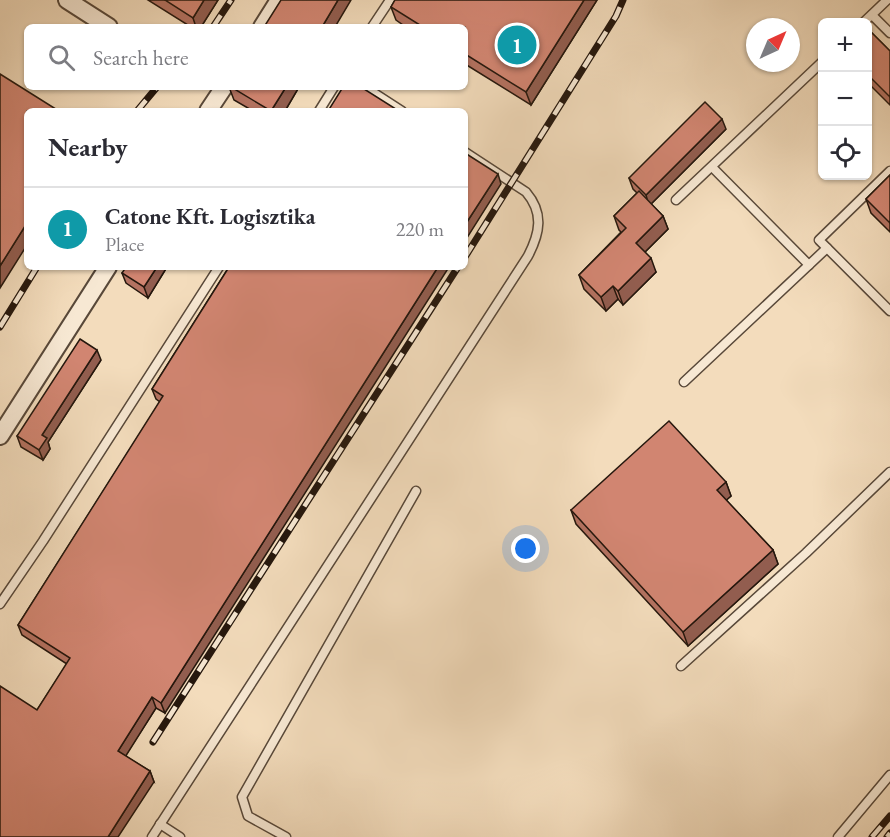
<!DOCTYPE html>
<meta charset="utf-8">
<style>
body{margin:0;font-family:"EB Garamond",serif;background:#f2f2f3;color:#2b2b33}
.controls{position:absolute;right:18px;top:18px;display:grid;overflow:hidden;border-radius:9px;box-shadow:0 2px 4px #0004}
.controls button{width:54px;height:54px;display:grid;place-items:center;padding:0;border:0;border-bottom:2px solid #e1e1e2;background:#fff;color:#2b2b33;font:30px sans-serif}
.compass{position:absolute;left:746px;top:18px;width:54px;height:54px;border-radius:50%;background:#fff;box-shadow:0 2px 4px #0004;rotate:44deg}
.you{position:absolute;left:526px;top:549px;width:21px;height:21px;margin:-15px;border:4px solid #fff;border-radius:50%;background:#1a73e8;box-shadow:0 0 0 9px #1a73e833}
.badge{display:grid;place-items:center;width:39px;height:39px;border-radius:50%;background:#8f2418;color:#fff;font-size:20px;font-weight:700}
.pin{position:absolute;translate:-50% -50%;border:3px solid #fff;box-shadow:0 2px 6px #0006}
.list{margin:0;padding:0;list-style:none}
h2{display:flex;justify-content:space-between;align-items:center;height:78px;margin:0;padding:0 24px;font-size:26px}
h2 small{font-size:20px;font-weight:400;color:#7c7c81}
.list li{display:grid;grid-template-columns:39px 1fr auto;gap:18px;align-items:center;box-sizing:border-box;height:84px;padding:0 24px;border-top:2px solid #e1e1e2}
.list b{display:block;font-size:22px;white-space:nowrap}
.list p{margin:0;font-size:20px;white-space:nowrap;color:#7c7c81}
.list em{font-size:20px;font-style:normal;color:#7c7c81}
.icon{flex:none;width:33px;height:33px;fill:none;stroke:currentColor;stroke-width:2;stroke-linecap:round;stroke-linejoin:round}
.map{position:relative;flex:none;width:890px;height:837px;overflow:hidden}
.search{position:absolute;background:#fff;box-shadow:0 2px 4px #0004;left:24px;top:24px;width:444px;height:66px;display:flex;align-items:center;gap:15px;box-sizing:border-box;padding:0 21px;border-radius:9px;color:#7c7c81;font-size:22px}
.panel{position:absolute;background:#fff;box-shadow:0 2px 4px #0004;left:24px;top:108px;width:444px;height:162px;border-radius:9px}
.map>svg:first-child{display:block}
.lines{fill:none;stroke-linecap:round;stroke-linejoin:round}
.lane-casing{stroke:#584839;stroke-width:11}
.street-casing{stroke:#584839;stroke-width:20}
.lane{stroke:#f7e8d3;stroke-width:8}
.street{stroke:#f7e8d3;stroke-width:16}
.rail-casing{stroke:#25170d;stroke-width:7}
.rail{stroke:#f7e8d3;stroke-width:4.5;stroke-dasharray:14;stroke-linecap:butt}
.wall{fill:#b47261;stroke:#25170d;stroke-width:1.5}
.shaded-wall{fill:#925d4f;stroke:#25170d;stroke-width:1.5}
.building{fill:#d18571;stroke:#25170d;stroke-width:1.5}
</style>
<div class="map">
<svg width="890" height="837" viewBox="0 0 890 837">
<rect width="100%" height="100%" fill="#f3dcbc"/>
<filter id="stains"><feTurbulence type="fractalNoise" baseFrequency=".00333" numOctaves="4"/><feColorMatrix values="0 0 0 0 .2 0 0 0 0 .09 0 0 0 0 .02 0 0 0 .5 -.17"/></filter>
<radialGradient id="worn" r=".72"><stop offset=".6" stop-color="#630" stop-opacity="0"/><stop offset="1" stop-color="#630" stop-opacity=".3"/></radialGradient>
<g class="lines">
<g class="lane-casing">
<g id="lane">
<path d="M872,15L890,33"/>
<path d="M864,22L887,0"/>
<path d="M372,27L390,0"/>
<path d="M365,87L402,111"/>
<path d="M319,111L334,87"/>
<path d="M712,167L809,265"/>
<path d="M890,171L819,240L890,311"/>
<path d="M676,200L822,62"/>
<path d="M684,382L827,248"/>
<path d="M0,604L43,541L219,267"/>
<path d="M681,666L806,553L890,472"/>
<path d="M160,824L180,837"/>
<path d="M152,837L528,256C540,233 544,213 526,192L465,152"/>
<path d="M286,837L248,816L242,797L416,491"/>
<path d="M838,837L890,775"/>
</g>
</g>
<g class="street-casing">
<g id="street">
<path d="M67,0L109,27"/>
<path d="M262,27L279,0"/>
<path d="M208,111L224,87"/>
<path d="M0,436L108,267"/>
</g>
</g>
<use href="#lane" class="lane"/>
<use href="#street" class="street"/>
<g class="rail-casing">
<g id="rail">
<path d="M213,27L231,0"/>
<path d="M137,111L157,87"/>
<path d="M465,257L616,16L623,0"/>
<path d="M0,327L37,267"/>
<path d="M153,742L458,267"/>
<path d="M872,837L890,816"/>
<path d="M887,837L890,833"/>
</g>
</g>
<use href="#rail" class="rail"/>
</g>
<g class="wall">
<path d="M148,0H218L201,27H191Z"/>
<path d="M395,0H597L531,105L465,64V27H406L396,20L391,7Z"/>
<path d="M867,28L890,51V105L867,82Z"/>
<path d="M229,87H299L285,111H253L234,100Z"/>
<path d="M726,129L651,204L663,216L668,229L645,252L656,272L623,305L618,299L606,311L584,289L579,275L621,232L619,230L614,216L637,193L633,189L629,178Z"/>
<path d="M890,175V232L871,213L866,199Z"/>
<path d="M167,267L148,298L126,283L122,273Z"/>
<path d="M229,267L165,713L156,708L125,756L150,771L154,782L37,710L67,664L22,635L18,625L160,402L156,399L152,389Z"/>
<path d="M101,360L48,442L50,449L43,460L21,447L17,436Z"/>
<path d="M726,482L731,496L726,500L773,550L778,564L688,646L576,524L571,510Z"/>
</g>
<g class="shaded-wall">
<path d="M204,0H218L201,27H196L193,18Z"/>
<path d="M338,0H351L335,27H322Z"/>
<path d="M584,0H597L531,105L526,92Z"/>
<path d="M286,87H299L285,111H271Z"/>
<path d="M722,119L726,129L649,206L646,195Z"/>
<path d="M498,174L501,184L465,241V225Z"/>
<path d="M663,216L668,229L641,256L636,243Z"/>
<path d="M27,223V245L0,288V266Z"/>
<path d="M651,258L656,272L623,305L618,291Z"/>
<path d="M157,267H167L148,298L144,287Z"/>
<path d="M438,267H449L165,713L161,703Z"/>
<path d="M613,286L618,299L606,311L601,297Z"/>
<path d="M97,350L101,360L48,442L50,449L43,460L39,450L42,435Z"/>
<path d="M726,482L731,496L722,504L717,490Z"/>
<path d="M773,550L778,564L688,646L683,632Z"/>
<path d="M152,697L156,708L122,762L118,751Z"/>
<path d="M150,771L154,782L118,837H108Z"/>
</g>
<g class="building">
<path d="M165,0H204L193,18Z"/>
<path d="M281,0H338L322,27H264Z"/>
<path d="M395,0H584L526,92L465,54V27H423L391,7Z"/>
<path d="M867,28L890,51V97L867,74Z"/>
<path d="M0,74L59,111H27V223L0,266Z"/>
<path d="M231,87H286L271,111Z"/>
<path d="M343,87H361L399,111H328Z"/>
<path d="M705,102L722,119L646,195L629,178Z"/>
<path d="M465,153L498,174L465,225Z"/>
<path d="M890,175V223L866,199Z"/>
<path d="M639,191L663,216L636,243L651,258L618,291L613,286L601,297L579,275L626,228L614,216Z"/>
<path d="M126,267H157L144,287L122,273Z"/>
<path d="M229,267H438L161,703L152,697L118,751L150,771L108,837H0V686L37,710L70,658L18,625L163,396L152,389Z"/>
<path d="M80,339L97,350L42,435L47,438L39,450L17,436Z"/>
<path d="M669,421L726,482L717,490L773,550L683,632L571,510Z"/>
</g>
<rect width="100%" height="100%" filter="url(#stains)"/>
<rect width="100%" height="100%" fill="url(#worn)"/>
</svg>
<div class="controls">
<button>+</button>
<button>−</button>
<button><svg class="icon" aria-label="locate" viewBox="0 0 24 24"><circle cx="12" cy="12" r="6"/><path d="M12 2v4M12 18v4M2 12h4M18 12h4"/></svg></button>
</div>
<svg class="compass" viewBox="-18 -18 36 36"><path d="M0-13l5 13h-10z" fill="#e53935"/><path d="M0 13l5-13h-10z" fill="#7c7c81"/></svg>
<div class="you"></div>
<div class="pin badge" style="left:517px;top:45px;background:#0f9aa8">1</div>
<div class="search"><svg class="icon" aria-label="search" viewBox="0 0 24 24"><circle cx="10" cy="10" r="6"/><path d="M15 15l6 6"/></svg>Search here</div>
<section class="panel">
<h2>Nearby<small></small></h2>
<ul class="list">
<li><span class="badge" style="background:#0f9aa8">1</span><div><b>Catone Kft. Logisztika</b><p>Place</p></div><em>220 m</em></li>
</ul>
</section>
</div>
